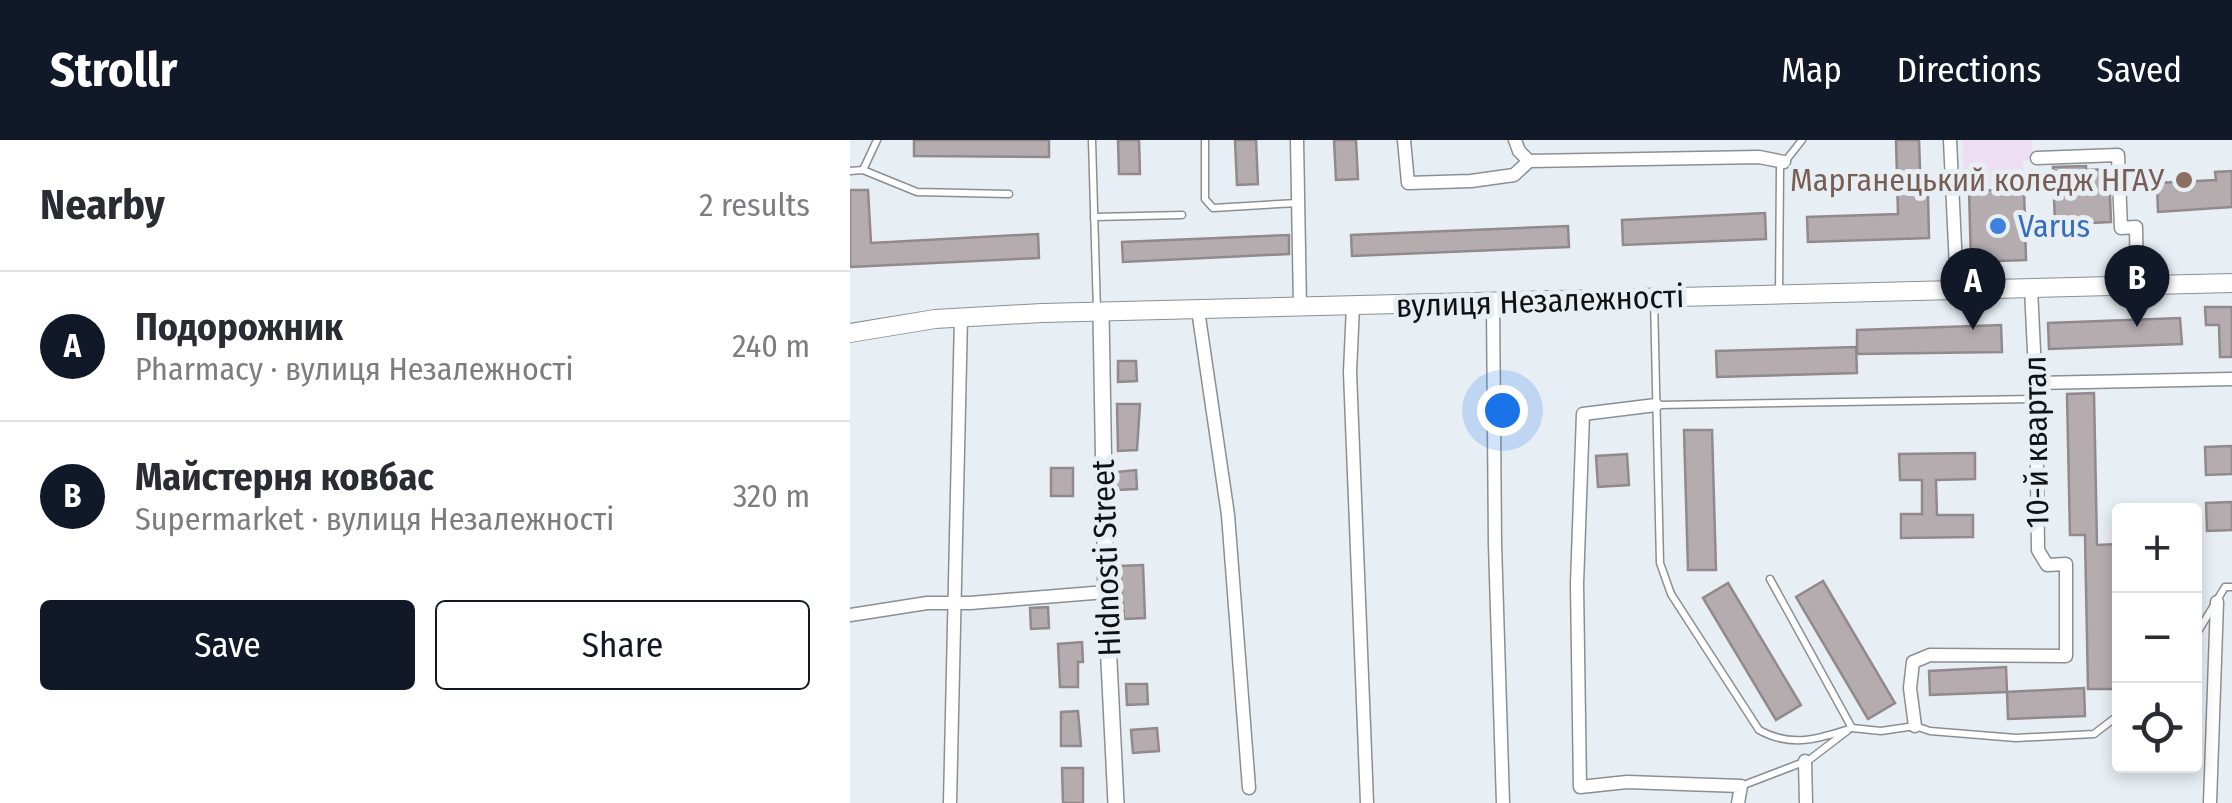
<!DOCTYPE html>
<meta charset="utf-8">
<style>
body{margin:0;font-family:"Fira Sans Condensed",sans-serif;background:#f7f7f7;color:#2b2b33}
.controls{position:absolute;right:30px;bottom:30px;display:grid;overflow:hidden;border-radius:10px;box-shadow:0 5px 15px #0003}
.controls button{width:90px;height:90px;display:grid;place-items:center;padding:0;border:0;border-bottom:2px solid #e1e1e2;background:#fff;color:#2b2b33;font:50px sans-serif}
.you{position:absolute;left:652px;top:270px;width:35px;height:35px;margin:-25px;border:8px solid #fff;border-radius:50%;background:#1a73e8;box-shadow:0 0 0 15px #1a73e833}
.badge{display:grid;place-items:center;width:65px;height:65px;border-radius:50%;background:#111827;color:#fff;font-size:32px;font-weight:700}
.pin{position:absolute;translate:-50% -82px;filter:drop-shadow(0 2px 5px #0008)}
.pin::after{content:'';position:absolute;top:52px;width:35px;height:30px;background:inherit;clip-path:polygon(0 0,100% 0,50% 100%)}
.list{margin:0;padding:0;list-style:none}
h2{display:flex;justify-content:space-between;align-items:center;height:130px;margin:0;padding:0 40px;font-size:42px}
h2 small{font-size:32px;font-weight:400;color:#7c7c81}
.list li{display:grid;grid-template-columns:65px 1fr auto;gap:30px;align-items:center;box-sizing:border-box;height:150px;padding:0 40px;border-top:2px solid #e1e1e2}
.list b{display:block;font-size:38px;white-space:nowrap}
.list p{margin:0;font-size:32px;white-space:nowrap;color:#7c7c81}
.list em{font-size:32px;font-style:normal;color:#7c7c81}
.actions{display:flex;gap:20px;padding:30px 40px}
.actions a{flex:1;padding:22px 0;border:2px solid #111827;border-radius:10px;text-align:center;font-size:35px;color:#111827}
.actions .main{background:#111827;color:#fff}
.icon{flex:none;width:55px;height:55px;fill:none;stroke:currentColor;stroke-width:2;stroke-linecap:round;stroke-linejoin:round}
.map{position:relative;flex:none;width:1382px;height:663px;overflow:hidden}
header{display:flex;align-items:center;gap:60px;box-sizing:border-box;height:140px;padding:0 50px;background:#111827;color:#fff}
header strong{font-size:48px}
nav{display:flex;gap:55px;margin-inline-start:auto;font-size:35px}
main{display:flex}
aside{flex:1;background:#fff}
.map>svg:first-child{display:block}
.commercial{fill:#eddef1}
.building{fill:#b4acaf;stroke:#91898b;stroke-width:2.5}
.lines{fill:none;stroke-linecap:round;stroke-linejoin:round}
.service-casing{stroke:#8a8f94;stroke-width:9}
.minor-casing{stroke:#8a8f94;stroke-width:15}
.tertiary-casing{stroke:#8a8f94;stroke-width:18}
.secondary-casing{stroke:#8a8f94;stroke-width:20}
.service{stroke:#fff;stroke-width:6}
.minor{stroke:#fff;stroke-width:12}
.tertiary{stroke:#fff;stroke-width:15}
.secondary{stroke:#fff;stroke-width:18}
.education-dot{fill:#8d6e63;stroke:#e8eff4;stroke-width:4}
.shop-dot{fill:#3f7fe0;stroke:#e8eff4;stroke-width:4}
.labels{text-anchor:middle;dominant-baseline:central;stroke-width:10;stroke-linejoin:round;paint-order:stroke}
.education-label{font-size:32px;fill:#785e54;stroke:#e8eff4;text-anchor:end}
.shop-label{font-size:32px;fill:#366cbe;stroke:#e8eff4;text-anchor:start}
.street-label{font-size:32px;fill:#0f1112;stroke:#e8eff4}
</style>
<header>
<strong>Strollr</strong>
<nav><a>Map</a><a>Directions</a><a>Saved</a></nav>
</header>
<main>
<aside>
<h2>Nearby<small>2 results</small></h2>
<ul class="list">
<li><span class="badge">A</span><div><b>Подорожник</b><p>Pharmacy · вулиця Незалежності</p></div><em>240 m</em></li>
<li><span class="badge">B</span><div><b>Майстерня ковбас</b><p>Supermarket · вулиця Незалежності</p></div><em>320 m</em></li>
</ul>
<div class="actions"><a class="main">Save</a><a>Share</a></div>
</aside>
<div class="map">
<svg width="1382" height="663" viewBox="0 0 1382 663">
<rect width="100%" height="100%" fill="#e8eff4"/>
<path class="commercial" d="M1112,0H1182V20L1173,21L1174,45L1114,48Z"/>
<g class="building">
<path d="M64,0H199V17L64,16Z"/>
<path d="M268,0H289L290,34H269Z"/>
<path d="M385,0H406L408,44L387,45Z"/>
<path d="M484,0H506L508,39L486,40Z"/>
<path d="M1046,0H1069L1071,57L1078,56L1079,98L958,102L957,77L1048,74Z"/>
<path d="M1236,26V30L1259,29L1261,82L1239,83L1240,92L1214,93L1213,84H1205L1203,27Z"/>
<path d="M1382,31V67L1308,72L1307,43L1366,40L1365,32Z"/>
<path d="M1174,49L1176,120L1121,122L1119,51Z"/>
<path d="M0,50H18L21,103L188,94L189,118L0,127Z"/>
<path d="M915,73L916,99L773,105L772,80Z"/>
<path d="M718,86L719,107L502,116L501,95Z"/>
<path d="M439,95V114L273,122L272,102Z"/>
<path d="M1355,167H1382V217H1370L1369,185H1356Z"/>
<path d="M1330,178L1332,204L1199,209L1198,183Z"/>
<path d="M1151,185L1152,212L1007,214V190Z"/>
<path d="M1006,207L1007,233L867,237L866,211Z"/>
<path d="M268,221H286L287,241L268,242Z"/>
<path d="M1244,253L1247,405L1268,404L1270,549H1238L1235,395H1220L1217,254Z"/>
<path d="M267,264H290L287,310L268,311Z"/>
<path d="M834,290H862L866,430H838Z"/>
<path d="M1382,306V334L1356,335L1355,307Z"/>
<path d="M1125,313V339L1086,340L1087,375H1123V397L1051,398V374H1072V340H1050L1049,314Z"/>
<path d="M777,314L779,345L748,347L746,316Z"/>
<rect x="201" y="328" width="22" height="28"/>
<path d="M286,330L287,349L267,350L266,332Z"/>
<path d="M1382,362V390L1357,391L1356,363Z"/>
<path d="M293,425L295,478L274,479L270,426Z"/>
<path d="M973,441L1045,563L1018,579L946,457Z"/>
<path d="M878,443L951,565L926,580L853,458Z"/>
<path d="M198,467L199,488L181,489L180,468Z"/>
<path d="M232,502L233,522H228V547H210L208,504Z"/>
<path d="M1156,527L1157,552L1080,555L1079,531Z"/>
<path d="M276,544H297L298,564L277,565Z"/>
<path d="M1234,548L1235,576L1158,579L1157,552Z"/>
<path d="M228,571L231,606H211V572Z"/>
<path d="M307,588L309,611L283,613L281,590Z"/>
<path d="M212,628H233V663H213Z"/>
</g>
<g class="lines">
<g class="service-casing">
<g id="service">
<path d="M242,0L247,172"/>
<path d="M355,0V59L363,68L447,63"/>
<path d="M13,30L27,0"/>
<path d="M0,31L13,30L67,52L159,54"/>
<path d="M244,77L332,75"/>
<path d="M929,153L930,28L952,0"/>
<path d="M804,159L810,423L821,454L909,590C941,608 969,599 1002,588"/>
<path d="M808,265L1185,259"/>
<path d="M920,439L1002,588L1031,591L1065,586L1080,591L1166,598L1244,594L1270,574"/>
<path d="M1344,498L1375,447H1382"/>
<path d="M891,646L959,620L997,591"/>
</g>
</g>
<g class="minor-casing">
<g id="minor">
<path d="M447,0L450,167"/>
<path d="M554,0L558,43L621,41L664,35L679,21"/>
<path d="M665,0L669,11L679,21L909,17L934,22"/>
<path d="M1100,0L1107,149"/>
<path d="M1187,18L1268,15L1271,88L1286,87L1287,145"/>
<path d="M643,162L645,404L653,663"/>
<path d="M503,166L500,232L517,663"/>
<path d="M348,170L378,375L399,648"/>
<path d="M1186,243L1382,239"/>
<path d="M806,265L733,274L727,444L730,647L777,642L891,646L888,663"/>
<path d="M0,475L77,463H120L256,452"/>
<path d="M1065,586L1060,548L1063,522L1080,515L1216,516V424L1197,425L1188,410L1186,253L1181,148"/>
<path d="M955,621L956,663"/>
<path d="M100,663L111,177"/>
<path d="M1360,663L1367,462"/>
</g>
</g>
<g class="tertiary-casing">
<path id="tertiary" d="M251,173L256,461L266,663"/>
</g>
<g class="secondary-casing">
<path id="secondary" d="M0,193L85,179L192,173L1382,143"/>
</g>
<use href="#service" class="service"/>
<use href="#minor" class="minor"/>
<use href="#tertiary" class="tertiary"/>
<use href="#secondary" class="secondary"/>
</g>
<circle class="education-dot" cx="1334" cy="40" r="10"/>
<circle class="shop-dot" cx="1148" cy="86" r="10"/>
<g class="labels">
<g class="education-label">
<text x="1314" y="40">Марганецький коледж НГАУ</text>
</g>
<g class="shop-label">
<text x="1168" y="86">Varus</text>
</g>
<g class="street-label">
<text transform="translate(690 161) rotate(-2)">вулиця Незалежності</text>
<text transform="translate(1186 302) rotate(-91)">10-й квартал</text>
<text transform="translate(256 418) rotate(-92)">Hidnosti Street</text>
</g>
</g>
</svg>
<div class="controls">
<button>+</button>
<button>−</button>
<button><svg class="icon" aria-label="locate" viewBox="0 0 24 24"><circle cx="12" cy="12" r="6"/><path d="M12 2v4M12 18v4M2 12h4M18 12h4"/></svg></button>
</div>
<div class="you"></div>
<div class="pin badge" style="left:1123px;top:190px">A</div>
<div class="pin badge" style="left:1287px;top:187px">B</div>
</div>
</main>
